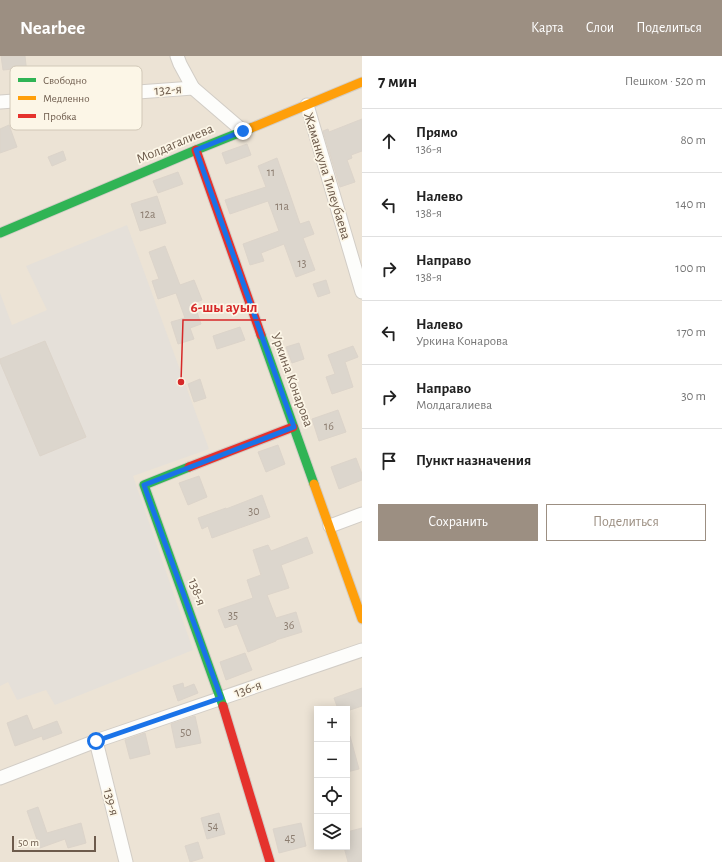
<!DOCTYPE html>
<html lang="ru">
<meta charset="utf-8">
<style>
body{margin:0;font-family:"Alegreya Sans",sans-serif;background:#f2f2f2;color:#222}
.controls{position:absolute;right:12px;bottom:12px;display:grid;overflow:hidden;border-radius:0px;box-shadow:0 2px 10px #0003}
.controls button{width:36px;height:36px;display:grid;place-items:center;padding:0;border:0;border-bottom:1px solid #e0e0e0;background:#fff;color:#222;font:20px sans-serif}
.scale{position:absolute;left:12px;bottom:10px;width:84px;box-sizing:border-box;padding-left:4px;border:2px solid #6d5b4c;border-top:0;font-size:11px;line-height:14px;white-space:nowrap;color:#6d5b4c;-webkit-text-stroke:3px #fcf6e7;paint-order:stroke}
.stop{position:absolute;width:12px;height:12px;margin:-9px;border:3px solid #1a73e8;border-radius:50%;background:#fff}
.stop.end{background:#1a73e8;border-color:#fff;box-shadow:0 1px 4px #0008}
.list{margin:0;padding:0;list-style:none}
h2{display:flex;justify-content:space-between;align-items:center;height:52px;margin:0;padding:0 16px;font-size:17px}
h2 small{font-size:13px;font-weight:400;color:#767676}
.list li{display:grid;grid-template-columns:26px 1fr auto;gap:12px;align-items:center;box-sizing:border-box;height:64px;padding:0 16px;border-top:1px solid #e0e0e0}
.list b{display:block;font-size:15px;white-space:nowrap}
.list p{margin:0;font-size:13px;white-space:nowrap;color:#767676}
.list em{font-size:13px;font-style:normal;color:#767676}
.actions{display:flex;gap:8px;padding:12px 16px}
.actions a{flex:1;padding:9px 0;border:1px solid #9c8f82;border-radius:0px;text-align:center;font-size:14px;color:#9c8f82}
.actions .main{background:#9c8f82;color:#fff}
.icon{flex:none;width:22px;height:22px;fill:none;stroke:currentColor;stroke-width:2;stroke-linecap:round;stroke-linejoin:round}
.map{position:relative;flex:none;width:362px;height:806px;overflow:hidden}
header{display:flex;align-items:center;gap:24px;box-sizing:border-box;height:56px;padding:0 20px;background:#9c8f82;color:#fff}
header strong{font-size:19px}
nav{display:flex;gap:22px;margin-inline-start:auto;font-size:14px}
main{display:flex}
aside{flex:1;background:#fff}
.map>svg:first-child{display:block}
.residential{fill:#ece3d5;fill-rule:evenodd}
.industrial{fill:#e5e0d9}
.building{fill:#dcd6cd;stroke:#dcd4ca}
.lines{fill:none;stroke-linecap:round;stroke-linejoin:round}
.street-casing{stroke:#d2cdc6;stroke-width:15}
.fast-casing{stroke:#d3cdc6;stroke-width:11}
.slow-casing{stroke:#d3cdc6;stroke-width:11}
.jam-casing{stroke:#d3cdc6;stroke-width:11}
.street{stroke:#fdfdfb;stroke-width:13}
.fast{stroke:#30b455;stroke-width:9}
.slow{stroke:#ff9f0a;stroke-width:9}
.jam{stroke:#e5322d;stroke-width:9}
.route{stroke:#1a73e8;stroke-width:5}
.labels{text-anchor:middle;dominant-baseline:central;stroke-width:3.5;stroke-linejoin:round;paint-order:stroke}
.number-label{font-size:12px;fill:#8b7c6f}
.street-label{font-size:14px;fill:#6d5b4c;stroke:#fcf6e7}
.key{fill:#fcf6e7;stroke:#d1c8b8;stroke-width:1}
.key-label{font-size:11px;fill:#6d5b4c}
.leader{fill:none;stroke:#d62828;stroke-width:1.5}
.callout-dot{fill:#d62828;stroke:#fcf6e7;stroke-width:1.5}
.callout-label{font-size:15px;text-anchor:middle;font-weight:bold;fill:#d62828;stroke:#fcf6e7;stroke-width:3.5;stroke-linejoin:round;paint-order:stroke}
</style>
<header>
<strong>Nearbee</strong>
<nav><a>Карта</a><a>Слои</a><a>Поделиться</a></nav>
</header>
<main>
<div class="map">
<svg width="362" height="806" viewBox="0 0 362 806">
<rect width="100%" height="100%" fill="#f4f0e7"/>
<path class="residential" d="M0,0H362V806H0ZM317,653H347V791H317Z"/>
<path class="industrial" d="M127,169L209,393L133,420L193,594L55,649L46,634L17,644L8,626L0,630V237L12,269L47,254L26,210Z"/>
<g class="building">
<path d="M1,0H25L27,18L14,20L13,13L3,14Z"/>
<path d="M362,63V95L351,99L352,102L347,104L355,126L340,131L323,75L328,73L329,76Z"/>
<path d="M9,69L17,91L0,97V73Z"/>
<path d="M247,88L251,99L226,108L222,97Z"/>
<path d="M63,95L66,104L52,110L48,101Z"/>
<path d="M277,102L289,136L300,168L309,165L314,178L303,182L315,214L296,221L284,188L261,197L264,205L250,209L243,188L279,175L268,145L230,158L225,144L266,131L258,110Z"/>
<path d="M178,116L183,128L158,137L153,125Z"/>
<path d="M157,140L166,167L140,175L131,148Z"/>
<path d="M165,190L180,229L194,224L202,244L194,247L201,268L190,272L194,283L178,288L171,266L185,262L176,237L158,243L152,225L159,223L149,196Z"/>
<path d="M326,224L330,237L318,241L313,228Z"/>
<path d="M240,271L245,284L217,293L213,280Z"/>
<path d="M45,285L86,381L40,400L0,306V303Z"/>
<path d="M299,287L304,303L292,307L286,291Z"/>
<path d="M353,290L358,301L345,306L353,331L332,338L326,321L335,318L328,299Z"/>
<path d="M200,323L206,342L194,346L188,328Z"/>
<path d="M338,354L346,376L319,385L312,363Z"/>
<path d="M278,389L285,408L266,416L258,396Z"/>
<path d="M356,402L362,418V424L339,433L331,411Z"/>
<path d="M199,420L207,441L188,449L179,427Z"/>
<path d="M262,439L270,461L212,482L208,470L202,473L198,462L226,452V453Z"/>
<path d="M307,481L313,497L281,509L289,532L267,539L276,562L296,556L302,576L276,584V585L248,596L237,568L225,572L218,554L253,542L247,524L261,519L253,494L268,489L271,495Z"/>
<path d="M245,597L252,614L226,624L220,606Z"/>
<path d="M183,627L184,632L194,628L198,637L178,645L173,630Z"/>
<path d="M362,632V650L347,655V653H338L334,642Z"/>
<path d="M27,659L33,674L57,665L62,677L43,684L42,680L15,690L7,667Z"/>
<path d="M195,660L201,687L176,692L171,668Z"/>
<path d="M145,677L150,698L130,703L125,684Z"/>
<path d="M347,680H350L359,713L347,716Z"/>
<path d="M38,751L47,777L81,767L86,787L68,792L65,783L40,792L27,755Z"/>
<path d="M219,757L225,778L207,783L201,762Z"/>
<path d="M301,767L306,790L279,797L273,773Z"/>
<path d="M362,772V806H348L344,791H347V776Z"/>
<path d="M198,786L203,802L190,806L185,790Z"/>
</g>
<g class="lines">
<g class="street-casing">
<g id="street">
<path d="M177,0L180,8L193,32L243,75"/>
<path d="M0,46L193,32"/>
<path d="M307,49L362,236"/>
<path d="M330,470L362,458"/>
<path d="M96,685L126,806"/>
<path d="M0,722L96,685L362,594"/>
</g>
</g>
<g class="fast-casing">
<g id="fast">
<path d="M0,177L196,94L251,72"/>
<path d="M261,279L314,428"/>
<path d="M189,411L144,429L223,650"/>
</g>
</g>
<g class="slow-casing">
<g id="slow">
<path d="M251,72L362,26"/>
<path d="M314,428L362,563"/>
</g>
</g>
<g class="jam-casing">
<g id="jam">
<path d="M196,94L261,279"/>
<path d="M189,411L293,371"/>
<path d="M223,650L270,806"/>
</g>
</g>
<use href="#street" class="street"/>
<use href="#fast" class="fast"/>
<use href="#slow" class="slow"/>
<use href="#jam" class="jam"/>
</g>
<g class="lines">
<path class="route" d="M96,685L221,642L144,429L294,371L196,94L243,75"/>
</g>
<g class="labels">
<g class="number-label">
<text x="271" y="116">11</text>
<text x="282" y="150">11а</text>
<text x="148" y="158">12а</text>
<text x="302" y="207">13</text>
<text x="329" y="370">16</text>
<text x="254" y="455">30</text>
<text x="233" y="559">35</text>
<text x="289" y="569">36</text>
<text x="186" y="676">50</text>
<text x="213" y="770">54</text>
<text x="290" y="782">45</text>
</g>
<g class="street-label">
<text transform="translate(168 34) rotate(-4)">132-я</text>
<text transform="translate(175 88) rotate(-23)">Молдагалиева</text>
<text transform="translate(327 120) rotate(73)">Жаманкула Тилеубаева</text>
<text transform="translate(292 324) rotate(70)">Уркина Конарова</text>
<text transform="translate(197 536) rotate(70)">138-я</text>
<text transform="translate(248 633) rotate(-19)">136-я</text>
<text transform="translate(111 746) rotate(76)">139-я</text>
</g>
</g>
<rect x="10" y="10" width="132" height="64" rx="6" class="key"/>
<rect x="18" y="22" width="18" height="4" fill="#30b455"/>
<rect x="18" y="40" width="18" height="4" fill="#ff9f0a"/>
<rect x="18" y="58" width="18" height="4" fill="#e5322d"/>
<g class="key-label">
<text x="43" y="28">Свободно</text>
<text x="43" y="46">Медленно</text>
<text x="43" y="64">Пробка</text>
</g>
<path class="leader" d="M181 326L183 264H266"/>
<circle class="callout-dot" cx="181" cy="326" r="4"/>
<g class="callout-label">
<text x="224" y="256">6-шы ауыл</text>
</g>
</svg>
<div class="controls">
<button>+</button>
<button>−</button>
<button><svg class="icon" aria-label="locate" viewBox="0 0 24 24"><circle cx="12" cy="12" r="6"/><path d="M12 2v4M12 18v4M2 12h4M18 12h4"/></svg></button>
<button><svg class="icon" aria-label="layers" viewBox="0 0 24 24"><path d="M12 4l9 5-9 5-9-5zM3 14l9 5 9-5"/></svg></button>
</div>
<div class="scale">50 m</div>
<div class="stop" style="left:96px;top:685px"></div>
<div class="stop end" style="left:243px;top:75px"></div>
</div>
<aside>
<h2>7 мин<small>Пешком · 520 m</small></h2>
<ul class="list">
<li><svg class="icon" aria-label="ahead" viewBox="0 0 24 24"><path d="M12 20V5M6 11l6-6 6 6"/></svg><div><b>Прямо</b><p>136-я</p></div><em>80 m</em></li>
<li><svg class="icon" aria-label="left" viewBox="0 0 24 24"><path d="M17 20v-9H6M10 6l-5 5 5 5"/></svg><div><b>Налево</b><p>138-я</p></div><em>140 m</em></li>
<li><svg class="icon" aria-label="right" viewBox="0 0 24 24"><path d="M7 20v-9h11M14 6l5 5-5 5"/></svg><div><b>Направо</b><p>138-я</p></div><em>100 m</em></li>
<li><svg class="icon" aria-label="left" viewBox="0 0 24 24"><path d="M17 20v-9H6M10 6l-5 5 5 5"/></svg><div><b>Налево</b><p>Уркина Конарова</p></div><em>170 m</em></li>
<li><svg class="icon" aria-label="right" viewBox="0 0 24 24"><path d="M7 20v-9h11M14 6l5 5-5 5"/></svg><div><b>Направо</b><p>Молдагалиева</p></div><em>30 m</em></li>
<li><svg class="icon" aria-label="arrive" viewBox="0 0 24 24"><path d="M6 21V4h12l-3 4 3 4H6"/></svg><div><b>Пункт назначения</b></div></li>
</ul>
<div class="actions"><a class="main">Сохранить</a><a>Поделиться</a></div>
</aside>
</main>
